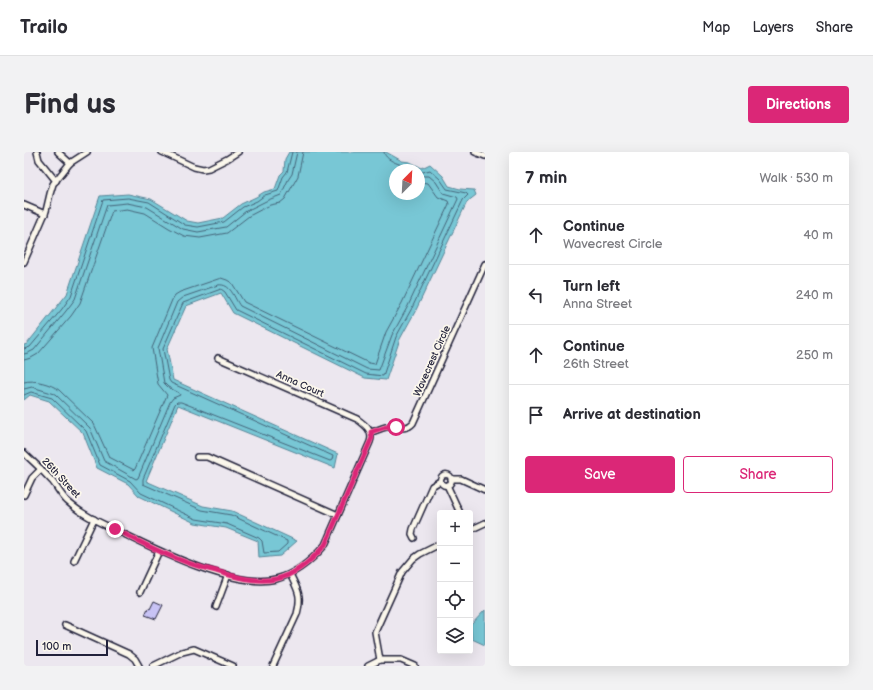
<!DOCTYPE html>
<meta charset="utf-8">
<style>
body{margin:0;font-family:"Balsamiq Sans",sans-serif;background:#f2f2f3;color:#2b2b33}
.controls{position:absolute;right:12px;bottom:12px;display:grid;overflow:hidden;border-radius:4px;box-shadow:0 4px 16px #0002}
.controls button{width:36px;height:36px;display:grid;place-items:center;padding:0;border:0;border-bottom:1px solid #e1e1e2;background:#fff;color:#2b2b33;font:20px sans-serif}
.compass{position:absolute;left:365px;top:12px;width:36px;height:36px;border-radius:50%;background:#fff;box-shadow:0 4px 16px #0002;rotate:24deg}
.scale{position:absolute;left:12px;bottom:10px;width:72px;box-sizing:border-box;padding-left:4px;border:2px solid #22223b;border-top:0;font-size:11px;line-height:14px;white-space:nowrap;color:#22223b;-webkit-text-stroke:3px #fbf7ec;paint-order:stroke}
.stop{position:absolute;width:12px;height:12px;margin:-9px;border:3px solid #db2777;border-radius:50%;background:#fff}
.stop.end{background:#db2777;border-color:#fff;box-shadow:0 1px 4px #0008}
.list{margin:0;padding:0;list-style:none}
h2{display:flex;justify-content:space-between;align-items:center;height:52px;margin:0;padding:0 16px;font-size:17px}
h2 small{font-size:13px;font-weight:400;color:#7c7c81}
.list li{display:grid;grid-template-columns:26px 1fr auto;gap:12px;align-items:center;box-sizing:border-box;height:60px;padding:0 16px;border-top:1px solid #e1e1e2}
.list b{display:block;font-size:15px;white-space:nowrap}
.list p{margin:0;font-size:13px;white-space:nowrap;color:#7c7c81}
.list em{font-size:13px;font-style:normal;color:#7c7c81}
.actions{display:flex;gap:8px;padding:12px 16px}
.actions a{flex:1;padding:9px 0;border:1px solid #db2777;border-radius:4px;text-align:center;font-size:14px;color:#db2777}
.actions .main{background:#db2777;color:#fff}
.icon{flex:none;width:22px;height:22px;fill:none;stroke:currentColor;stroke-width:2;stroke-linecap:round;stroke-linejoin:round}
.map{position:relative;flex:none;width:461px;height:514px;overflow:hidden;border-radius:4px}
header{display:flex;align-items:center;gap:24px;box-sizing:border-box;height:56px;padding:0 20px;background:#fff;border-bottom:1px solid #e1e1e2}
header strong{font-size:19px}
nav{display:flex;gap:22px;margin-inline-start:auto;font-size:14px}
.intro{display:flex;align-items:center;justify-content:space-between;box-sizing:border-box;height:96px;padding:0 24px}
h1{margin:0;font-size:28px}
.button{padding:10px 18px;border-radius:4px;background:#db2777;color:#fff;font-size:14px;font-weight:700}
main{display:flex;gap:24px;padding:0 24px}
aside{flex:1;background:#fff;border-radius:4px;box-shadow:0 4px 16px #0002}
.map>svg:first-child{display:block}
.water{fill:#78c7d5;stroke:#568597;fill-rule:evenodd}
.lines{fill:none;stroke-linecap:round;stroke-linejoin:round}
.shore{stroke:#446479;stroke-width:1}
.building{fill:#c8c3f5;stroke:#22223b}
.minor-casing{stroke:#22223b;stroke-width:8}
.minor{stroke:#fbf7ec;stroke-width:5}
.route{stroke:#db2777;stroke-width:5}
.labels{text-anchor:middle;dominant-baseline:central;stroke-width:3.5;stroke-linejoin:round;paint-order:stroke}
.street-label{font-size:10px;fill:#22223b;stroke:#fbf7ec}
</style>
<header>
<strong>Trailo</strong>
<nav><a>Map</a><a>Layers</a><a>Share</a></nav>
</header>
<div class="intro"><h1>Find us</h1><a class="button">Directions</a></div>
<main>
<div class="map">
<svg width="461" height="514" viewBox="0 0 461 514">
<rect width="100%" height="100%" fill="#ece7ef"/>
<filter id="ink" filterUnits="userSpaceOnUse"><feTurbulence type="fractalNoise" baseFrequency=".025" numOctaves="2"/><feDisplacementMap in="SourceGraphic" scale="8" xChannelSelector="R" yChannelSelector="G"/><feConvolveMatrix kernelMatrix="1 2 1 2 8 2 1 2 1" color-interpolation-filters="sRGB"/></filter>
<g filter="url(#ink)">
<g class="water">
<path d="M265,0H362L378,9L386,10L398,16L406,12L419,24L425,34L436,37L450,38L452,43L443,50L392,158L376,187L362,228L341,226L209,161L197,141L162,154L143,197L149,228L314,302L311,316L154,253L122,329L179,354L208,359L273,389L256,404L235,406L234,389L202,376L171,371L115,344L104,332L73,316L59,281L25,249L6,243L0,248V193L3,192L43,142L76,44L104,42L127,47L163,69L174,71L199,66L217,52L232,45L240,40L251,37L256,23L260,19L261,7ZM371,18H395V42H371Z"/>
<path d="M461,458V493L448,487L447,473Z"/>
</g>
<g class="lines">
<g class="shore">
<path d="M360,0C361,11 385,14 393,18"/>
<path d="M0,197L6,195L38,157L47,144L79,48L104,46L125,50L161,73L174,75L200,70L219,55L233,49L241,43L254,39L259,25L263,20L268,0"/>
<path d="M0,202L4,201L10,198L42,159L51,147L83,53L103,51L123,55L159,77L174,80L202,75L222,59L244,48L257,43L264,28L268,22L273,0"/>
<path d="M0,208L7,206L14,202L47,164L56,151L88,59L103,57L121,61L145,76L160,84L176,86L203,81L225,64L246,53L256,51L261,47L274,24L279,0"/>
<path d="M0,230C10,227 27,232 35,238L70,272L85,305L110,318L111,317L143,243L134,232L128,196L148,148L151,143L156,140L197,126L203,128L208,131L220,150L345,211L351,212L362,180L378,151L425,52L424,49L414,45L404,31L395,30"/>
<path d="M0,237L8,235L31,242L66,276L80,309L112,327L114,326L146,250L149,246L156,243L155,241L144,235L140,231L134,196L153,150L159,145L194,133C207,131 210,146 216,154L343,217L355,218L368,183L384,154L434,47L433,45L419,41L412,30L405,24H395"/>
<path d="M0,243L7,240L28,246L62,279L76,313L106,329L117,341L172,367L203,372L235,386L238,389L240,401L254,400L263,392V389L207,363L178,358L119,332V327L151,252L153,250H157L306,309L308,308L309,304L147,231L145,228L139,197L159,151L197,137L201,140L212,158L342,222L359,224L372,185L388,156L439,48L444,43L442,41L423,37L416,27L406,18L399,20L395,19"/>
</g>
</g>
<path class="building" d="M130,449L139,453L132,467L121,463L124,456L126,457Z"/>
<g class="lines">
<g class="minor-casing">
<g id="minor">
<path d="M13,0L15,8L32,29"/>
<path d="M34,0L46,11"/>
<path d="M138,0L170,15L179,17L185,16L203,7L214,0"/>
<path d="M451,0L461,4"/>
<path d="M0,53L21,62"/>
<path d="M0,110L22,59L26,42L29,32L46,11L63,0"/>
<path d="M347,280C352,279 357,276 362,275C372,273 381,280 389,271L461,112"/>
<path d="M0,301C10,310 19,319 28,329C33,335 37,343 43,349C59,364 81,373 100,382C137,400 212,437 252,427C272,422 288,408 301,393L346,290C350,279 341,273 333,267L194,206"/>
<path d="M173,305H183L314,363"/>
<circle cx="422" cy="328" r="5.5"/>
<path d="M427,327H437L461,338"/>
<path d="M423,333L436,361"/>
<path d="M0,343L8,326L17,317"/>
<path d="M446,378L461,371"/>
<path d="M390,386L388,382L389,377L408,334L416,329"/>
<path d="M50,409L70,367"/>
<path d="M116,440L135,399"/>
<path d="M192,455L204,423"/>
<path d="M41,473L105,502L111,507L115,514"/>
<path d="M356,508L351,480L378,420L389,407L396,402L416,392"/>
<path d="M356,508H377L391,514"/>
<path d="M129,514L158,500L170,497L209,514"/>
<path d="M249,514L273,462C278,443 274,439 266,422"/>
<path d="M344,514L356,508"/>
</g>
</g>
<use href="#minor" class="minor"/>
</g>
</g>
<g class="lines" filter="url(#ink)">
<path class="route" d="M91,377C112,388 132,399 154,407C166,412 179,416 192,419C211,425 232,431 252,427C272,423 288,408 301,393L346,290L348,286L347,280L362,275H372"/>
</g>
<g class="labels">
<g class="street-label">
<text transform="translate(408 209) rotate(-66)">Wavecrest Circle</text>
<text transform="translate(276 232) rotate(24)">Anna Court</text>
<text transform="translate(37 326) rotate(47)">26th Street</text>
</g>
</g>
</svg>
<div class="controls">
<button>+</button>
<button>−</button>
<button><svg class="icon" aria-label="locate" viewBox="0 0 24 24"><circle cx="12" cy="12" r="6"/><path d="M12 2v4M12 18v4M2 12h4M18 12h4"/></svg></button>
<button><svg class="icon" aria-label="layers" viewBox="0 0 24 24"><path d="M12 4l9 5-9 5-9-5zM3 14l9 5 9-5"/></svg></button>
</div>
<svg class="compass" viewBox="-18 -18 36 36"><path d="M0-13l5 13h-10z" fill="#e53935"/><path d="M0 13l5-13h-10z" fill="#7c7c81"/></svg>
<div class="scale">100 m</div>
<div class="stop" style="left:372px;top:275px"></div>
<div class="stop end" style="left:91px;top:377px"></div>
</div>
<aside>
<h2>7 min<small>Walk · 530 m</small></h2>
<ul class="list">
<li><svg class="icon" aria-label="ahead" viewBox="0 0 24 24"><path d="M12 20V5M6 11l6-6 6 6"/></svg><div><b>Continue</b><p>Wavecrest Circle</p></div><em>40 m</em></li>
<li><svg class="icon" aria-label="left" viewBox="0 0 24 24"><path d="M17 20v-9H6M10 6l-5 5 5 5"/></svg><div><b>Turn left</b><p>Anna Street</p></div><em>240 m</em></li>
<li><svg class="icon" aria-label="ahead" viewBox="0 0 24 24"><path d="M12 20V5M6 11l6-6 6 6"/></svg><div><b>Continue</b><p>26th Street</p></div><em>250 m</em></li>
<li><svg class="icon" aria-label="arrive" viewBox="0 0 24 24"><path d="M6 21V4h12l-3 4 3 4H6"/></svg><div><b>Arrive at destination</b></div></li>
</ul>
<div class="actions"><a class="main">Save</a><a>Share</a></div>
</aside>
</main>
